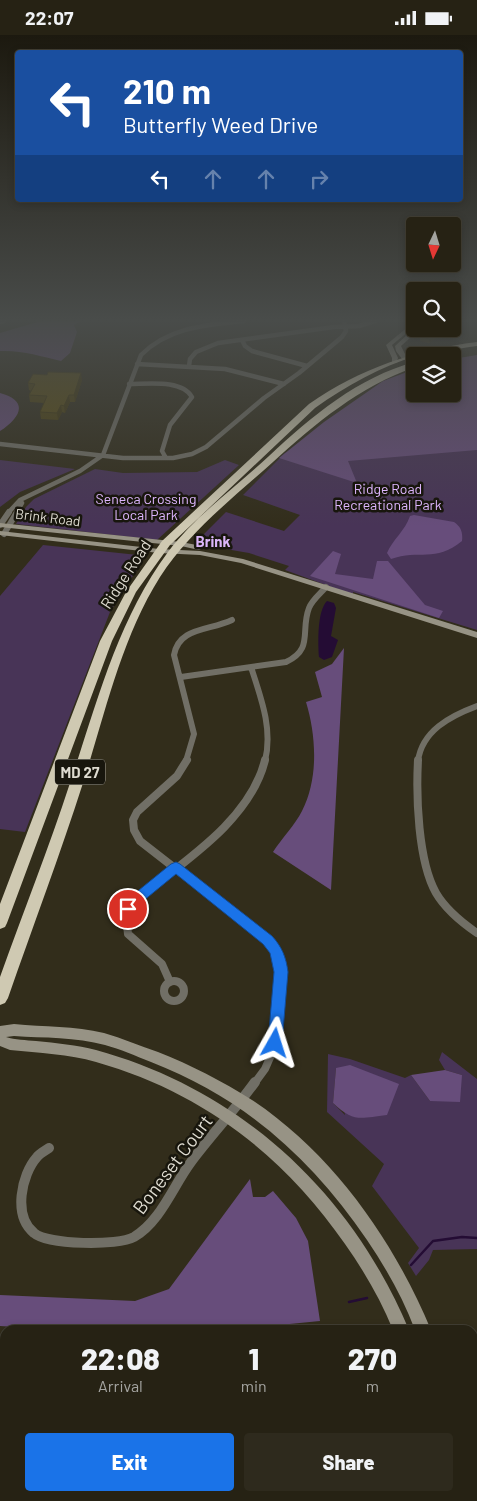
<!DOCTYPE html>
<style>
:root{--surface:#262214;--page:#2e2a1d;--text:#f1f3f6;--muted:#a4a4a0;--line:#423f34;--accent:#1a73e8}
body{margin:0;font-family:Barlow,sans-serif;background:var(--page);color:var(--text);height:100vh;display:flex;flex-direction:column;font-size:19px;white-space:nowrap}
*{box-sizing:border-box;margin:0}
p{font-size:16px;color:var(--muted)}
.icon{flex:none;width:28px;height:28px;fill:none;stroke:currentColor;stroke-width:2;stroke-linecap:round;stroke-linejoin:round}
.map{position:relative;flex:1;overflow:hidden}
.sheet{position:absolute;left:0px;top:1290px;width:478px;height:176px;display:flex;flex-direction:column;background:var(--surface);border-radius:15px 15px 0 0;box-shadow:0 2px 8px #0003,0 0 0 1px var(--line)}
.sheet>*{flex:none}
.banner{position:absolute;left:15px;top:15px;width:448px;height:152px;border-radius:5px;box-shadow:0 2px 8px #0003,0 0 0 1px var(--line);background:#1a4fa0;color:#fff;overflow:hidden}
.needle{width:32px;rotate:184deg}
.buttons{position:absolute;left:406px;top:182px;display:grid;gap:10px}
.buttons a{display:grid;place-items:center;width:55px;height:55px;border-radius:5px;background:var(--surface);box-shadow:0 2px 8px #0003,0 0 0 1px var(--line);font-size:25px}
.pin{position:absolute;display:grid;place-items:center;width:42px;height:42px;color:#fff;margin:-21px;border:2px solid #fff;border-radius:50%;box-shadow:0 1px 5px #0007}
.me{position:absolute;width:55px;margin:-28px;rotate:6deg;stroke-linejoin:round;filter:drop-shadow(0 0 4px #0008)}
.turn{display:flex;align-items:center;gap:18px;height:105px;padding:0 25px;font-size:22px}
.turn .icon{width:65px;height:65px;stroke-width:2.5}
.turn b{display:block;font-size:35px;line-height:42px}
.lanes{display:flex;align-items:center;height:48px;padding:0 25px;background:#0003;justify-content:center;gap:25px;direction:ltr}
.lanes .off{opacity:.35}
.eta{display:flex;justify-content:space-evenly;align-items:center;height:85px;text-align:center}
.eta b{font-size:30px;font-weight:800;line-height:35px}
.cta{display:flex;gap:10px;margin-top:auto;padding:10px 25px}
.cta a{flex:1;height:58px;border-radius:5px;background:var(--accent);color:#fff;font-size:20px;font-weight:800;line-height:58px;text-align:center}
.cta a+a{background:var(--page);color:var(--text)}
.status{display:flex;justify-content:space-between;align-items:center;height:35px;padding:0 25px;background:var(--surface);direction:ltr}
.status svg{height:14px;fill:currentColor}
.map>svg:first-child{display:block}
.green{fill:#483457;fill-rule:evenodd}
.forest{fill:#674d7b}
.water{fill:#240c34}
.lines{fill:none;stroke-linecap:round;stroke-linejoin:round}
.stream{stroke:#240c34;stroke-width:2.5}
.street-far3{stroke:#716f66;stroke-width:4.5}
.street-far2{stroke:#716f66;stroke-width:6}
.street-far1{stroke:#716f66;stroke-width:8}
.street{stroke:#716f66;stroke-width:10}
.secondary{fill:#979385;fill-rule:evenodd}
.highway{fill:#cfc9b2;fill-rule:evenodd}
.wall{fill:#4e420f}
.shaded-wall{fill:#40360c}
.building{fill:#5b4d11;stroke:#40360c}
.route{fill:#1a73e8;stroke:#114b97}
.labels{text-anchor:middle;dominant-baseline:central;stroke-width:5;stroke-linejoin:round;paint-order:stroke}
.far-park-label{font-size:14px;fill:#deb6fe;stroke:#18160d}
.far-street-label{font-size:14px;fill:#dedbd0;stroke:#18160d}
.far-neighbourhood-label{font-size:15px;font-weight:bold;fill:#dab5f8;stroke:#18160d}
.shield{fill:#18160d;stroke:#a3a096;stroke-width:1}
.shield-label{font-size:15px;font-weight:bold;fill:#dedbd0}
.street-label{font-size:16px;fill:#dedbd0;stroke:#18160d}
.near-street-label{font-size:19px;fill:#dedbd0;stroke:#18160d}
</style>
<div class="status"><b>22:07</b><svg viewBox="0 0 49 12"><path d="M0 12V9h3v3zM5 12V6h3v6zM10 12V3h3v9zM15 12V0h3v12zM26 1h20v11H26zM47 4h2v5h-2z"/></svg></div>
<div class="map">
<svg width="477" height="1466" viewBox="0 0 477 1466">
<rect width="100%" height="100%" fill="#322d1b"/>
<path class="green" d="M477,326V595L353,557V560L285,535L289,531L249,518L208,511L203,500L226,477L284,496L300,480L243,460L285,418L415,359H452Z
M0,425L75,434L20,457L0,472Z
M225,425L239,430L157,505L16,489L26,472L34,464L95,434L123,438L197,437Z
M43,510L138,520L143,525L110,577L25,797L0,794V561Z
M442,1017L477,1044V1214L433,1215L429,1225L416,1241L408,1228L419,1213L372,1151L384,1129L327,1077L328,1019L350,1024L405,1043L411,1040L430,1066L462,1040L445,1035L439,1025ZM336,1033L345,1080L333,1068Z"/>
<path class="forest" d="M41,286H81L74,290L77,297L70,318L61,326C40,321 22,315 0,316V298Z
M477,320V415L348,426L357,448L279,423L324,387L383,346L415,334V359H452L453,324Z
M0,358C30,366 20,383 0,396Z
M414,480L454,487C461,492 463,497 462,506C435,528 419,514 391,524L387,518C393,504 405,496 410,481Z
M333,516L341,519L335,539L373,544L377,526H388L425,570L443,576L439,583L310,541Z
M344,613L331,855L273,817C282,803 295,790 302,776C319,743 316,700 306,667L322,662L315,637L332,629Z
M350,1030L399,1049L387,1080C360,1083 354,1088 333,1068L336,1033Z
M445,1035L462,1040L460,1067L430,1066L411,1040Z
M250,1144L253,1162H265L273,1156L296,1183L308,1206L320,1286L227,1295H60L0,1291V1260L135,1266L169,1254Z"/>
<path class="water" d="M327,566L334,568L336,573L331,601L338,605L332,622L324,625L319,622C318,608 317,576 327,566Z"/>
<g class="lines">
<path class="stream" d="M411,1230L433,1206L462,1202L477,1203
M349,1267L367,1263"/>
<path class="street-far3" d="M0,287L4,286
M242,305L245,311L252,316L307,331
M137,329L225,334L284,349
M189,331L190,324L196,317L218,308L334,292L359,291L375,286
M129,349C147,349 182,344 192,362L170,390L162,416L166,423
M0,409L123,423H173L192,419L206,412L264,363L299,338L342,302L346,296L344,286
M8,478L20,465L80,436L103,420L141,320C169,292 206,290 244,286
M16,478L22,468"/>
<path class="street-far2" d="M0,490L9,477
M4,499L17,477
M251,632C261,663 273,694 265,726
M181,642L286,627C314,614 300,596 309,573C312,565 320,559 326,552
M186,726L194,699L174,620C179,592 209,596 232,585
M418,726C422,696 450,681 477,671"/>
<path class="street-far1" d="M187,725L177,741L137,777L133,785L134,795L140,806L267,905L279,926L280,957L276,996L272,1018L265,1034L254,1049
M418,725C416,761 418,826 436,858C446,875 461,887 477,898
M164 956a10 10 0 1 1 20 0a10 10 0 1 1-20 0Z
M170,947L162,929L128,899L126,881L133,867C180,829 250,787 265,725"/>
<path class="street" d="M49,1113C45,1116 40,1118 37,1122C21,1140 13,1181 34,1198C48,1210 118,1211 134,1202C161,1186 173,1151 191,1127C211,1100 235,1075 255,1047"/>
<path class="secondary" d="M415,286V291L392,310L398,323L396,328H392V323L386,310Z
M407,300L412,301L401,311L407,323L404,325L402,324L396,316L395,311Z
M0,488L181,507L202,511L203,513L199,515L181,511L0,492Z
M0,496L159,514L200,516L243,524L477,597V603L241,528L200,520L159,518L0,500Z
M14,989C44,992 75,991 104,998C122,1003 140,1011 158,1017C191,1030 222,1046 252,1065C333,1119 394,1206 431,1295H415C403,1263 386,1233 367,1205C311,1123 244,1063 151,1027C136,1021 120,1014 105,1010C76,1002 44,1003 14,1001L6,1002C15,1005 26,1005 36,1006C56,1008 77,1010 96,1015C241,1055 351,1157 409,1295H393C381,1265 364,1236 345,1209C283,1120 202,1057 96,1027C69,1019 39,1018 10,1015L0,1011V991Z
M472,1446L477,1448V1466H467L465,1461H472Z
M442,1461H458L459,1466H443Z"/>
<path class="highway" d="M477,307V311C457,314 435,316 416,321C382,331 346,351 315,373L170,510L136,557L112,606L7,888L5,892L0,894V869L100,606L126,557L162,506L309,369C361,333 415,315 477,307Z
M415,327V332C359,352 316,388 273,427C233,463 190,496 160,542C121,604 105,679 83,748C60,820 33,891 8,963L5,968L0,970V942C23,877 49,813 70,748C97,668 117,586 168,517C196,480 236,452 269,421C312,381 358,342 415,327Z"/>
</g>
<path class="wall" d="M442,298L429,308L420,306V301Z
M82,345L75,367H70L65,378L62,377L58,385L41,384L40,377L44,368L30,367L29,360L31,356L29,355L28,348Z"/>
<path class="shaded-wall" d="M443,294L442,298L429,308V304Z
M81,338L82,345L75,367L74,360Z
M69,360L70,367L65,378L64,371Z
M61,370L62,377L58,385L57,378Z"/>
<path class="building" d="M431,294H443L429,304L420,301Z
M48,337L81,338L74,360H69L64,371L61,370L57,378L40,377L47,361L29,360L35,349L28,348L33,339L47,340Z"/>
<linearGradient id="sky" x2="0" y2="1"><stop stop-color="#1c190f"/><stop offset="0.58" stop-color="#494c4a"/><stop offset="1" stop-color="#494c4a" stop-opacity="0"/></linearGradient>
<rect width="477" height="491" fill="url(#sky)"/>
<path class="route" d="M176,827L180,829L272,901C282,912 286,922 288,937L282,1008L280,1013L275,1015L270,1013L268,1008L274,937L270,918L263,909L176,839L137,871L132,878L128,880L123,878L121,874L128,864L171,829Z"/>
<g class="labels">
<g class="far-park-label">
<text x="388" y="453">Ridge Road<tspan x="388" dy="16">Recreational Park</tspan></text>
<text x="146" y="463">Seneca Crossing<tspan x="146" dy="16">Local Park</tspan></text>
</g>
<g class="far-street-label">
<text transform="translate(48 482) rotate(7)">Brink Road</text>
</g>
<g class="far-neighbourhood-label">
<text x="213" y="506">Brink</text>
</g>
<rect class="shield" x="55" y="724.5" width="50" height="25" rx="4"/>
<g class="shield-label">
<text x="80" y="737">MD 27</text>
</g>
<g class="street-label">
<text transform="translate(125 539) rotate(-57)">Ridge Road</text>
</g>
<g class="near-street-label">
<text transform="translate(172 1129) rotate(-53)">Boneset Court</text>
</g>
</g>
</svg>
<div class="buttons">
<a><svg class="needle" viewBox="-14 -14 28 28"><path d="M0-13l5 13h-10z" fill="#e53935"/><path d="M0 13l5-13h-10z" fill="#a4a4a0"/></svg></a>
<a><svg class="icon" aria-label="search" viewBox="0 0 24 24"><circle cx="10" cy="10" r="6"/><path d="M15 15l6 6"/></svg></a>
<a><svg class="icon" aria-label="layers" viewBox="0 0 24 24"><path d="M12 4l9 5-9 5-9-5zM3 14l9 5 9-5"/></svg></a>
</div>
<div class="pin" style="left:128px;top:874px;background:#d93025"><svg class="icon" aria-label="arrive" viewBox="0 0 24 24"><path d="M6 21V4h12l-3 4 3 4H6"/></svg></div>
<svg class="me" style="left:275px;top:1008px" viewBox="-20 -20 40 40"><path d="M0-17L14 15 0 8-14 15z" fill="#1a73e8" stroke="#fff" stroke-width="4"/></svg>
<div class="banner">
<div class="turn"><svg class="icon" aria-label="left" viewBox="0 0 24 24"><path d="M17 20v-9H6M10 6l-5 5 5 5"/></svg><div><b>210 m</b>Butterfly Weed Drive</div></div>
<div class="lanes"><svg class="icon" aria-label="left" viewBox="0 0 24 24"><path d="M17 20v-9H6M10 6l-5 5 5 5"/></svg><svg class="icon off" aria-label="ahead" viewBox="0 0 24 24"><path d="M12 20V5M6 11l6-6 6 6"/></svg><svg class="icon off" aria-label="ahead" viewBox="0 0 24 24"><path d="M12 20V5M6 11l6-6 6 6"/></svg><svg class="icon off" aria-label="right" viewBox="0 0 24 24"><path d="M7 20v-9h11M14 6l5 5-5 5"/></svg></div>
</div>
<section class="sheet">
<div class="eta">
<div><b>22:08</b><p>Arrival</p></div>
<div><b>1</b><p>min</p></div>
<div><b>270</b><p>m</p></div>
</div>
<div class="cta"><a>Exit</a><a>Share</a></div>
</section>
</div>
